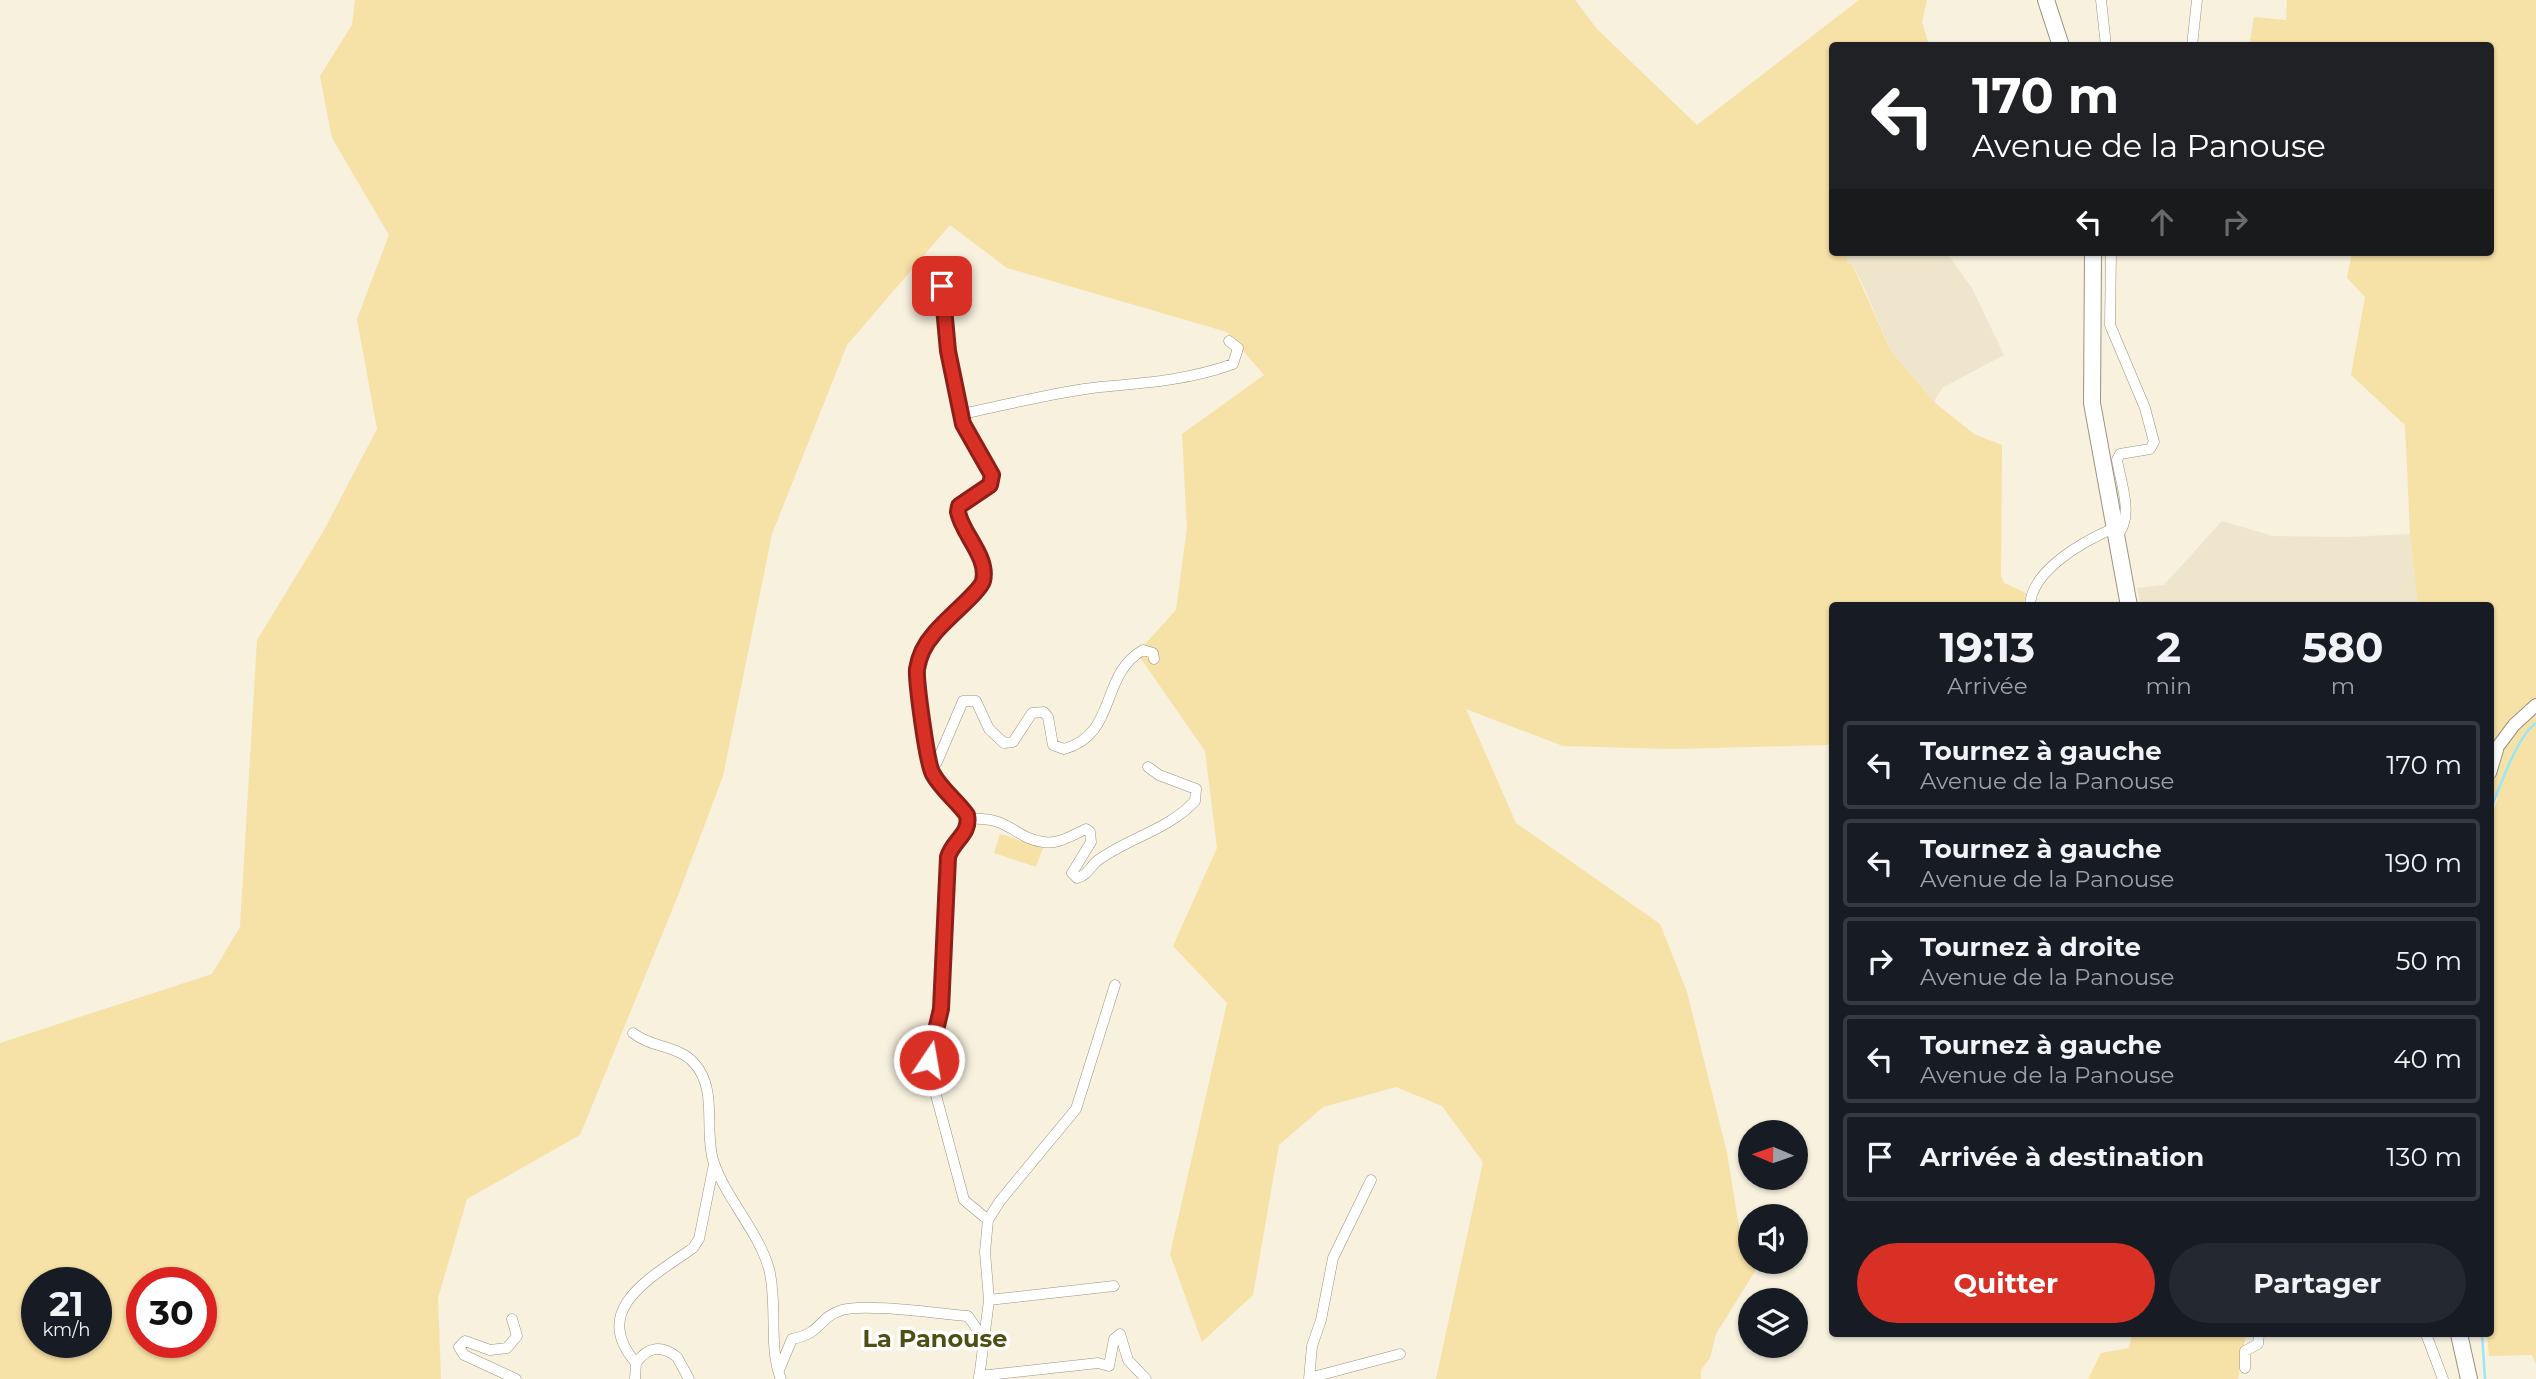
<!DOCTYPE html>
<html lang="fr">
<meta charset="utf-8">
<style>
:root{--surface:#171b24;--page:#242831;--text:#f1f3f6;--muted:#9ea1a6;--line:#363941;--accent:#d93025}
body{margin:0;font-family:Montserrat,sans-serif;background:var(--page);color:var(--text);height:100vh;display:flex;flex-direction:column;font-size:26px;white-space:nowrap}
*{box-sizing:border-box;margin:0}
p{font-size:23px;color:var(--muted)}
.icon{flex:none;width:38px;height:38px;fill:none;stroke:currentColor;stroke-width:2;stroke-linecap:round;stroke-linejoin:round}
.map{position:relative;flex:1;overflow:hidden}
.drawer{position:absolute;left:1829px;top:602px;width:665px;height:735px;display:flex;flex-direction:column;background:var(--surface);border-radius:7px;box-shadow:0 2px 5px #0004}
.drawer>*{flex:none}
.banner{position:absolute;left:1829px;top:42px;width:665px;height:214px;border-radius:7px;box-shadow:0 2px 5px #0004;background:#202124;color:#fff;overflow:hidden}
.needle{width:46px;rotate:272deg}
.fabs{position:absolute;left:1738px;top:1120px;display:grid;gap:14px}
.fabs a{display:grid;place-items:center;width:70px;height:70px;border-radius:50%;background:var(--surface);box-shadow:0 2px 5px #0004;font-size:35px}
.speed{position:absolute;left:21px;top:1267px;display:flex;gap:14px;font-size:35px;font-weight:700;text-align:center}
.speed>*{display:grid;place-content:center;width:91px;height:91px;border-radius:50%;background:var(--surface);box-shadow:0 2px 5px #0004;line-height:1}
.speed small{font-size:18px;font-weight:400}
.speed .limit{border:10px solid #d22;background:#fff;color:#111}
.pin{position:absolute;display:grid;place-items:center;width:60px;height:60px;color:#fff;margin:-30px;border-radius:14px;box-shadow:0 4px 10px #0006}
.me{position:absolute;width:77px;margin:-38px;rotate:12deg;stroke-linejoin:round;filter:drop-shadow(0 0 5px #0008)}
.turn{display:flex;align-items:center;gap:24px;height:147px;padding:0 28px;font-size:32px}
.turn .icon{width:91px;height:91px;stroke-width:2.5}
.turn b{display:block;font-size:49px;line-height:60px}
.lanes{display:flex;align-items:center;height:66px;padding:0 28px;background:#0003;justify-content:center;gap:35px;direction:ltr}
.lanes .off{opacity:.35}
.eta{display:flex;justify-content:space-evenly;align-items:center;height:119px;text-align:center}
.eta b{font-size:42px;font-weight:700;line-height:49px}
.primary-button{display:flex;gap:14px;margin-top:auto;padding:14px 28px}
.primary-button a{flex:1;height:80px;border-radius:42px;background:var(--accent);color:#fff;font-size:28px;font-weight:700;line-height:80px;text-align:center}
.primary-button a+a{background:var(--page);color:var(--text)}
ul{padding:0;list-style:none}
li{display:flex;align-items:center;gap:21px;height:88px;margin:0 14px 10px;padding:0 14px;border:4px solid var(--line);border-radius:7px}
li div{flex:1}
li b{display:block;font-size:26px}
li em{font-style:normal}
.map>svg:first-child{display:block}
.built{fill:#eee5cc}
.green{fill:#f6e1a6;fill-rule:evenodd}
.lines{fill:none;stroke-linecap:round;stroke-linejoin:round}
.stream{stroke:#9be5f9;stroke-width:2.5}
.minor-casing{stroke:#999382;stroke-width:11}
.tertiary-casing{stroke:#999382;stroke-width:14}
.primary-casing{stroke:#999382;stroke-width:18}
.minor{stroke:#fff;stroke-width:10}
.tertiary{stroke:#fff;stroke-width:12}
.primary{stroke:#fff;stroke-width:16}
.route-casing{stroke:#8d1f18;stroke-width:18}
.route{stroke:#d93025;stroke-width:12}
.labels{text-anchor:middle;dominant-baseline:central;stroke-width:7;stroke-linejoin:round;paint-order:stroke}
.quarter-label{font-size:24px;font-weight:bold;fill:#4e4f12;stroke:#fff}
</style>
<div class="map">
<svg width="2536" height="1379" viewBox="0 0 2536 1379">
<rect width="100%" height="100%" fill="#f7f1de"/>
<path class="built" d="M1847,252H1950L1949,256L1972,288L2004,355L1942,388L1934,402L1891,351L1863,285L1852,264L1847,263Z
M2222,521L2273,536L2348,537L2410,534L2418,605H2141L2137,588L2164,585Z"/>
<path class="green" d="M355,0H1575L1597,29L1697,125L1859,0H1927L1922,22L1929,45L1832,46V252H1847V263L1852,264L1891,351L1934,402L1974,434L2002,445L2001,576L2004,583L2026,593L2024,605L1832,606V745L1673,749L1563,746L1466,709L1516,823L1660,924L1687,992L1727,1153L1739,1227L1750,1252V1262H1754L1757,1268L1716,1334L1710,1358L1701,1370V1379H1436L1483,1162L1442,1106L1396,1087L1323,1107L1279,1145L1253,1295L1202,1342L1170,1254L1227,1003L1173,946L1217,848L1205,751L1137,653L1176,610L1187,528L1182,434L1264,375L1227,332L1007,268L950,225L847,345L772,534L723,776L677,898L580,1135L467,1199L438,1298L441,1379H0V1043L212,974L240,927L257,640L323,532L377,429L357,319L389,235L332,138L320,76L352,25ZM37,1283H96V1342H37ZM142,1283H201V1342H142Z
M2287,0H2536V1365L2532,1355L2489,1356L2487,1334H2490V822L2498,798L2490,792V606L2418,605L2410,534L2405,425L2351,375L2365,297L2347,278L2352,252H2490V46H2254L2250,41L2254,17L2286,20Z
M1000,834L1043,848L1036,867L994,853Z
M2132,1334H2246L2238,1379H2088L2101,1353L2129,1348Z"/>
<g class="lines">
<path class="stream" d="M2490,811C2499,789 2517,736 2536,723
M2482,1334L2485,1379"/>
<defs>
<path id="minor" d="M2101,0L2106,46
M2192,46L2197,0
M2111,252L2110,325L2145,408L2154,442L2150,449L2120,454L2117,460C2121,484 2135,518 2116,537
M943,274L948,351L963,424L992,475L990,485L959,506L958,511L981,562L983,581L974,596L959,605L931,637L920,660L917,679L925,724V753L930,768L969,819L967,831L955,841L948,857L941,1009L929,1069L964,1200L988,1220L985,1252L989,1300L979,1379
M962,414C1007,405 1054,392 1100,387C1145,383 1189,380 1233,364L1238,348L1229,341
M2030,606C2031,570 2084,541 2114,528
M930,769L937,762L963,701H976L989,729L1004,743L1013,742L1032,713L1044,712L1048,717L1053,745L1064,749C1118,734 1099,675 1143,650L1153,653L1154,659
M969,819C1010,816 1014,838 1043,842C1057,845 1073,835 1086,829L1090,832L1091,842L1072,873L1077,878C1088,875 1089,868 1097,861C1128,838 1168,830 1195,801L1196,789L1159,775L1148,767
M633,1033C651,1048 678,1045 694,1063C718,1089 704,1129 713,1160C725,1198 758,1230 769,1269C778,1303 768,1349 781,1379
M988,1220L1000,1201L1076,1109L1115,985
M989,1300L1114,1286
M512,1319L517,1336L507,1348L490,1350L465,1341L459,1347L464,1355L516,1379
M2426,1334L2443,1379
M636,1363C589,1309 652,1277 693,1248L699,1239L714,1164
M2245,1368V1351L2258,1344L2259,1334
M779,1370L792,1339C823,1333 817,1318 842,1310C864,1303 941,1314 968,1316L985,1341
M979,1376L1098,1363L1109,1366L1114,1339L1120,1334L1128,1360L1146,1379
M1309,1378L1400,1354
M635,1379L636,1363C648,1346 662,1345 677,1357L689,1379
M1309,1379L1312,1346L1321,1320L1333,1258L1371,1180"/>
<path id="tertiary" d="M2490,757L2514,725L2536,705
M2490,773L2497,750"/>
<path id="primary" d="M2046,0L2061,46
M2093,252L2092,403L2129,606
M2459,1334L2469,1379"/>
</defs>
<use href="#minor" class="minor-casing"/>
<use href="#tertiary" class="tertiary-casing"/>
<use href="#primary" class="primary-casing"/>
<use href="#minor" class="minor"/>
<use href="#tertiary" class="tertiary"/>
<use href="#primary" class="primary"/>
</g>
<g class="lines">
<defs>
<path id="route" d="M929,1060L941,1009L948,857C953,840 971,834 967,815C957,801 941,789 933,774C927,765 916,681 917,669C919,657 925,644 933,635C943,621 980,592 983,581C989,557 962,534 958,512L959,506L990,485L992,475L963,424L948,351L942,286"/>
</defs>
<use href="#route" class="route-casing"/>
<use href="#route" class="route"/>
</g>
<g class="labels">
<g class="quarter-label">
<text x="935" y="1338">La Panouse</text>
</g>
</g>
</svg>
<div class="fabs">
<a><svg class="needle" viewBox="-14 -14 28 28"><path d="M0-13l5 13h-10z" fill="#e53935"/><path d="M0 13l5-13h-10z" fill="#9ea1a6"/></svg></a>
<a><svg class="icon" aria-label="sound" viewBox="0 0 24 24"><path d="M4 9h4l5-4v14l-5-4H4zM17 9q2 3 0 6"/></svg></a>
<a><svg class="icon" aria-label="layers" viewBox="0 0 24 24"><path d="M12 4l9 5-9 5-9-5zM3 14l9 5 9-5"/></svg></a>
</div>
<div class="speed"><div>21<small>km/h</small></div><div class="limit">30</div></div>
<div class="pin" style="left:942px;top:286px;background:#d93025"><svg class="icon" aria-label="arrive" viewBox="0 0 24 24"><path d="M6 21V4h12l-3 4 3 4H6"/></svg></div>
<svg class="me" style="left:929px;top:1060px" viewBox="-20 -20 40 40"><circle r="17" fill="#d93025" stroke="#fff" stroke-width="3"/><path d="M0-11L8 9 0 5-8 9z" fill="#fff"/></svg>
<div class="banner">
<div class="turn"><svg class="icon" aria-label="left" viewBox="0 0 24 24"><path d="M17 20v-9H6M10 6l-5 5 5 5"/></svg><div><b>170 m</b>Avenue de la Panouse</div></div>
<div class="lanes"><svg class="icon" aria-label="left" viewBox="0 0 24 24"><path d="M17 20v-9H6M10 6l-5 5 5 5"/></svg><svg class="icon off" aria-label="ahead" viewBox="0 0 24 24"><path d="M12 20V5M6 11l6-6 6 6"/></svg><svg class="icon off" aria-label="right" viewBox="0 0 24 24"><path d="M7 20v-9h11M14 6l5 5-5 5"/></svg></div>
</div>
<section class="drawer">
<div class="eta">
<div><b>19:13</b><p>Arrivée</p></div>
<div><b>2</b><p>min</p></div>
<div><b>580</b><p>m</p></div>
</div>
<ul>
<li><svg class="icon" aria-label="left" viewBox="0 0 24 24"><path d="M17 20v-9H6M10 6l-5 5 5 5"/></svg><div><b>Tournez à gauche</b><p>Avenue de la Panouse</p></div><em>170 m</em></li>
<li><svg class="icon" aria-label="left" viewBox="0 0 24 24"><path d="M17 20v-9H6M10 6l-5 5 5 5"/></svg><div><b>Tournez à gauche</b><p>Avenue de la Panouse</p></div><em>190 m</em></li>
<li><svg class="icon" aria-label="right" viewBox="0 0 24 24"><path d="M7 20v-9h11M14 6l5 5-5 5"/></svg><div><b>Tournez à droite</b><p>Avenue de la Panouse</p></div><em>50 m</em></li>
<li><svg class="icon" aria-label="left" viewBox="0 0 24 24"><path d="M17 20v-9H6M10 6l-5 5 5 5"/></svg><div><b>Tournez à gauche</b><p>Avenue de la Panouse</p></div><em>40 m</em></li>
<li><svg class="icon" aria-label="arrive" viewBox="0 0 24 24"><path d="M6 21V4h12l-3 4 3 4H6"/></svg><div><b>Arrivée à destination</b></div><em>130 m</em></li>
</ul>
<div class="primary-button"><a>Quitter</a><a>Partager</a></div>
</section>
</div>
